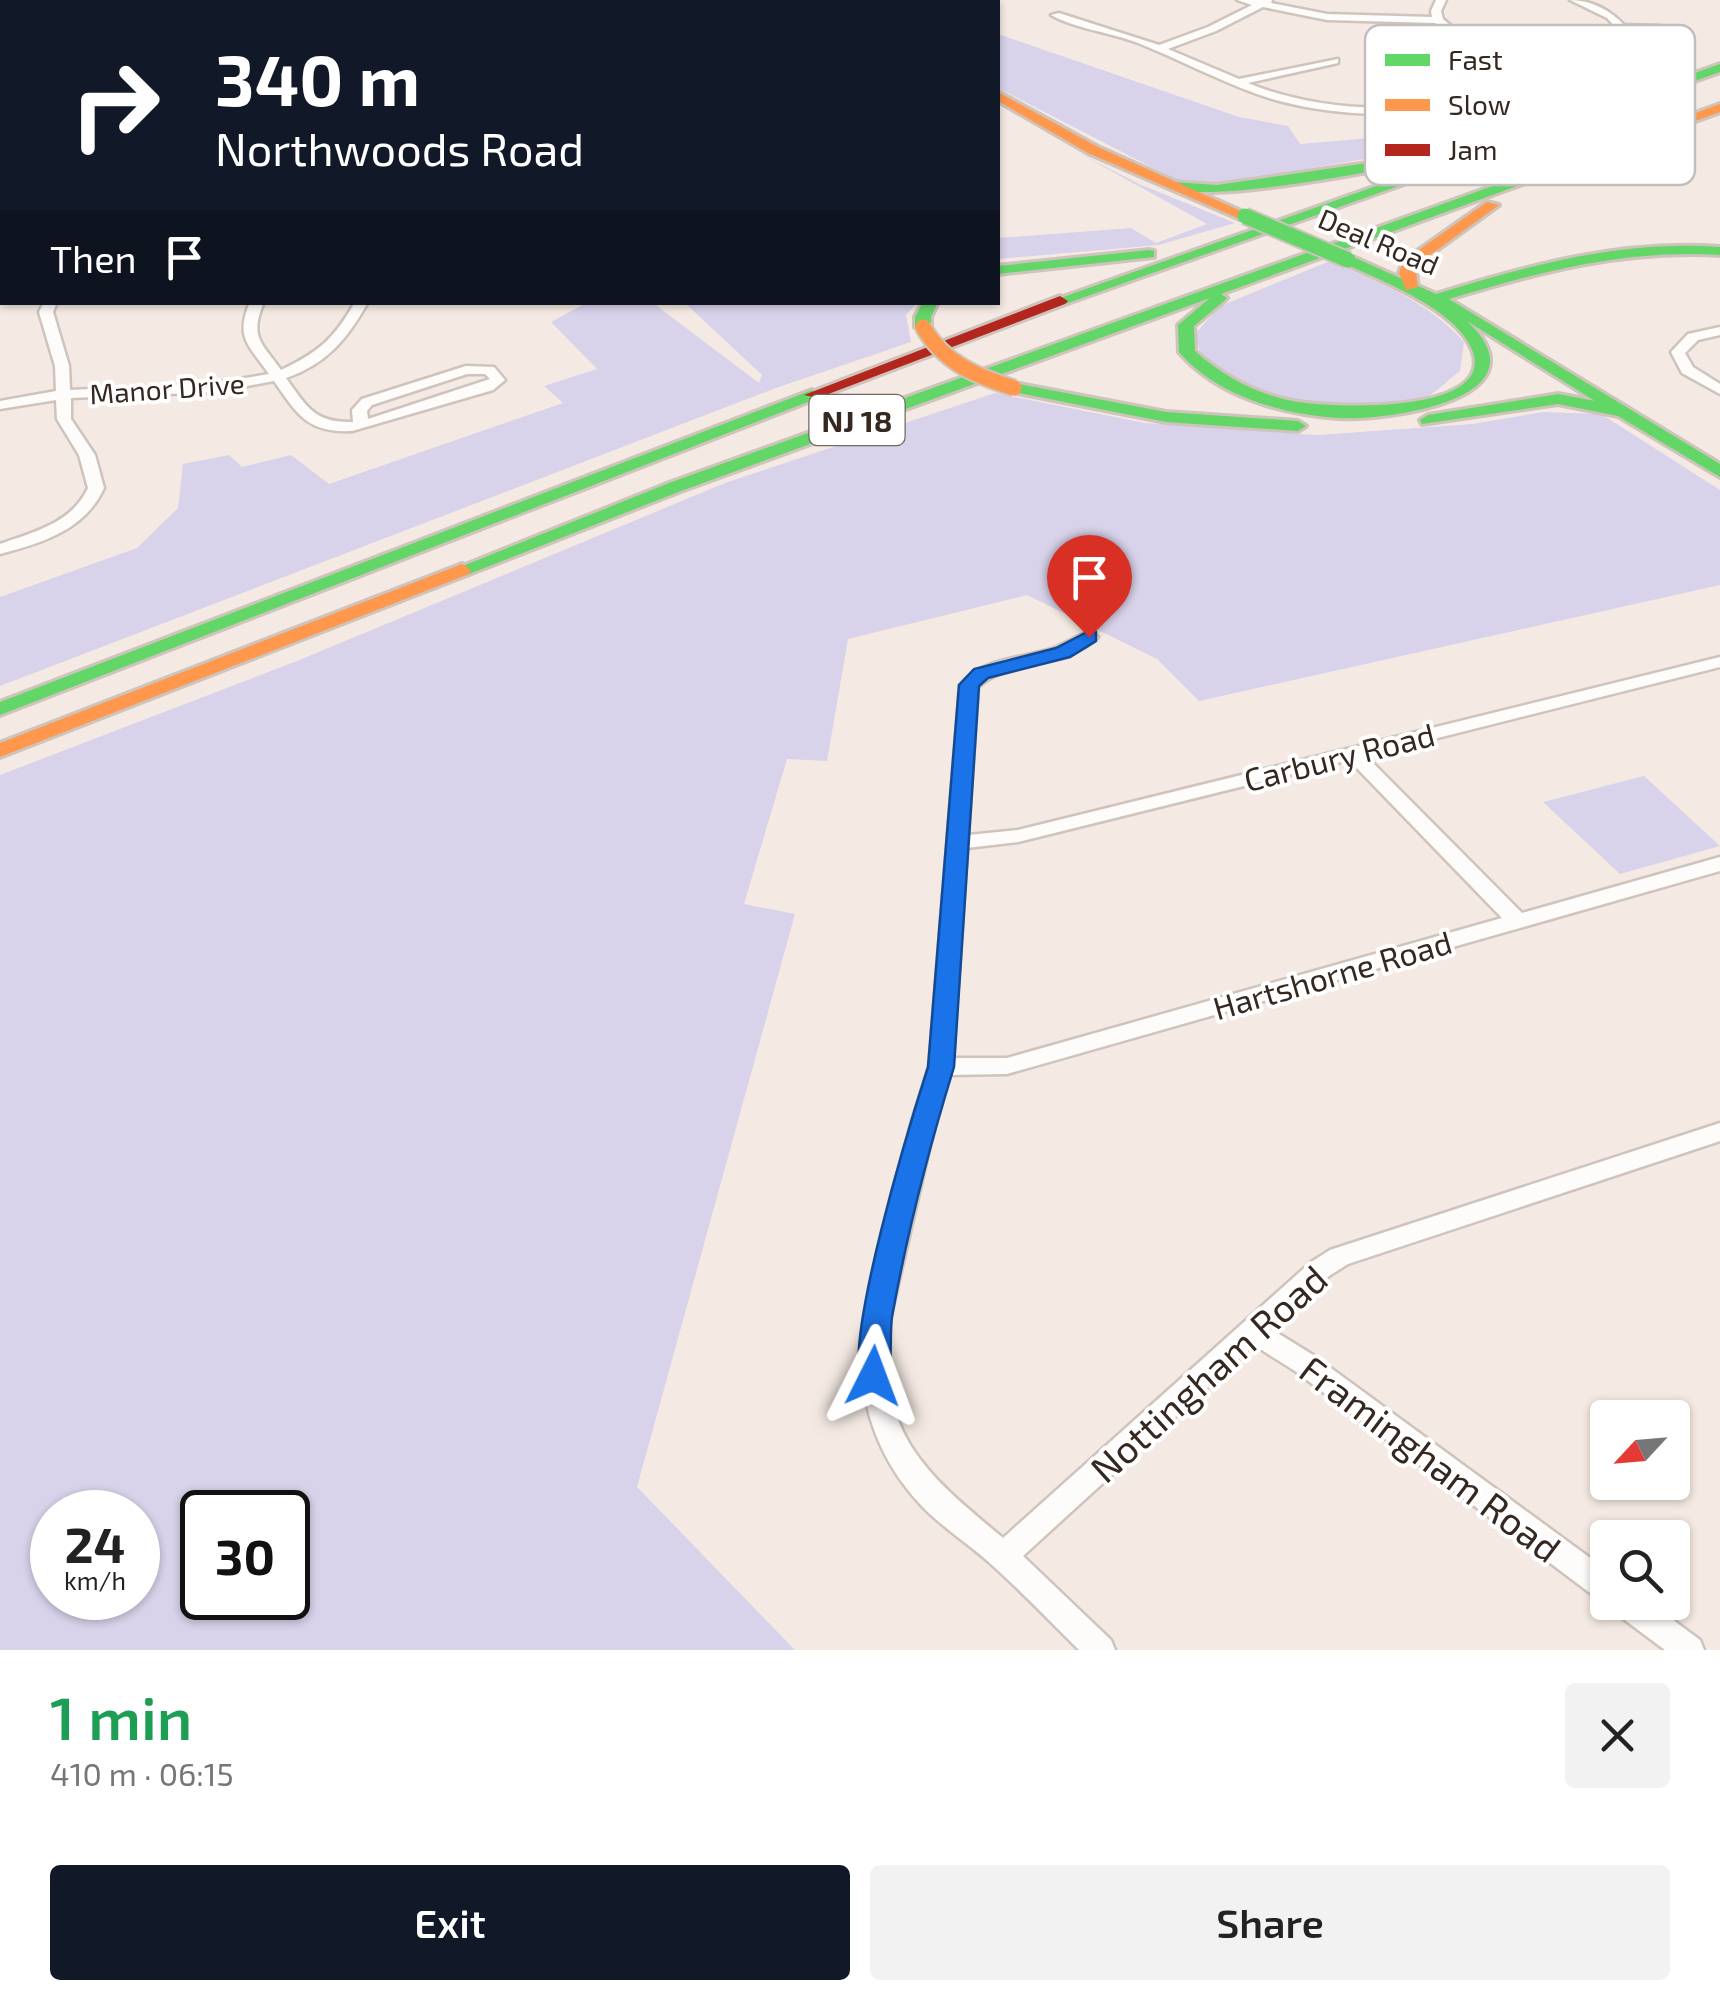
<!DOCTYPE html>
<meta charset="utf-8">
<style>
:root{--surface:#fff;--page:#f2f2f2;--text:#222;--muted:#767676;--accent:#111827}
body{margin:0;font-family:"Exo 2",sans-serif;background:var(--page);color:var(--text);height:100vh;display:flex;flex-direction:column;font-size:38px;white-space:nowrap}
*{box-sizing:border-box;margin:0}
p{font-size:32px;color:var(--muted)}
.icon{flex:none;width:55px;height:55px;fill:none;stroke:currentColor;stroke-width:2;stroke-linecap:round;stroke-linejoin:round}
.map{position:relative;height:1650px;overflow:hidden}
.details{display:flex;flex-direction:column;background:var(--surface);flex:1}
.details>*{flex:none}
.guide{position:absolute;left:0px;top:0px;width:1000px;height:305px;box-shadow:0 2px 8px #0004;background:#111827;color:#fff;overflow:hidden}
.needle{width:65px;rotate:244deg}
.controls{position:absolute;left:1590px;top:1400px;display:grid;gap:20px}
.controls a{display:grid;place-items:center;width:100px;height:100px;border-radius:10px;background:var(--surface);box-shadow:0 2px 8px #0004;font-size:50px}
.speed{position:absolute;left:30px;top:1490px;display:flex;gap:20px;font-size:50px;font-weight:700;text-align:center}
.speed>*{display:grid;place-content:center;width:130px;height:130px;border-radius:50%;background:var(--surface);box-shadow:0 2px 8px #0004;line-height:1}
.speed small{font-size:25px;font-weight:400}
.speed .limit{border:5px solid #111;border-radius:15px;background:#fff;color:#111}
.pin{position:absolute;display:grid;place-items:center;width:85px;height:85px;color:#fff;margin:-102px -42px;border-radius:50% 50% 50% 0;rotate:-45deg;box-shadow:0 0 10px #0007}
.pin .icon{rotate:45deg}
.me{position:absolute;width:110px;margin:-55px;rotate:3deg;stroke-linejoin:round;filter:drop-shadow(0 0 8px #0008)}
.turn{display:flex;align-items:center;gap:35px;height:210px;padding:0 50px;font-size:45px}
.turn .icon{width:130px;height:130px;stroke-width:2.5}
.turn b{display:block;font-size:70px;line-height:85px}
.then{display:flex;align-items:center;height:95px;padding:0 50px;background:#0003;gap:20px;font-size:38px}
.round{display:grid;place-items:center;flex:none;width:105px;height:105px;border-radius:10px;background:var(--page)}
.head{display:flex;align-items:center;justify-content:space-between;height:170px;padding:0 50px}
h1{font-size:60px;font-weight:600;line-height:75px;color:#1e9e55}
.primary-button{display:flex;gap:20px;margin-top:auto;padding:20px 50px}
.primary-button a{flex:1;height:115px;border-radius:10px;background:var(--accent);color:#fff;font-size:40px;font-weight:600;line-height:115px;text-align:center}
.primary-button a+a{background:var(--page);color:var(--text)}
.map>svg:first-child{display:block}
.green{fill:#d8d2ea;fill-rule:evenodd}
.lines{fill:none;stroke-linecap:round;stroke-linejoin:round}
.street-casing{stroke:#cec4bc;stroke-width:5}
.fast-casing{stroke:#cec4bc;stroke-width:6}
.slow-casing{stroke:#cec4bc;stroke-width:6}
.jam-casing{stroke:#cec4bc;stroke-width:6}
.street{fill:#fefcfb;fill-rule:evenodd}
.fast{fill:#63d668;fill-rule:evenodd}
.slow{fill:#ff974d;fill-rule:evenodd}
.jam{fill:#b3261e;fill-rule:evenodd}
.fast-bridge-casing{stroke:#cec4bc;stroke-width:19;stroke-linecap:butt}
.slow-bridge-casing{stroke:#cec4bc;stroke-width:19;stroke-linecap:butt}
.fast-bridge{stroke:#63d668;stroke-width:15}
.slow-bridge{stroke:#ff974d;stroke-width:15}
.route{fill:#1a73e8;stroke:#114b97;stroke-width:2.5}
.labels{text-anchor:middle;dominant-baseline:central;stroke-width:8;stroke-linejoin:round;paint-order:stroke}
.far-street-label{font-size:28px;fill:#342820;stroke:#fff}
.shield{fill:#fff;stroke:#716863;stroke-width:2.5}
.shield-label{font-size:30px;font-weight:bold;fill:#342820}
.street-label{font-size:32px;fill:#342820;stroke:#fff}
.near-street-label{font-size:38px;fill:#342820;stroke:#fff}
.key{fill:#fff;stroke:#c2bebc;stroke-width:2.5}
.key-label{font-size:28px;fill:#342820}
</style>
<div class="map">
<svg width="1720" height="1650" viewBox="0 0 1720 1650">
<rect width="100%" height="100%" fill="#f5eae3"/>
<path class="green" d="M998,34L1239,117L1288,126L1300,144L1500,127L1550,101L1573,99L1566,89L1592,84L1631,87L1473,140L1205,187L1186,185L998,88Z
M1075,151L1139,184L1235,223L1159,245L998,259V238L1131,228L1156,243L1207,224Z
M1330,261C1379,283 1428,301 1464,342L1460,371C1450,378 1440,389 1430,395C1384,420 1244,401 1207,363C1201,357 1197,343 1194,335L1220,306Z
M586,303H653L759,383L762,375L685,303H917L906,315L911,342L776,388L0,686V597L137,548L178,508L183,464L229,455L242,467L291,455L329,484L563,403L544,386L597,369L551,322Z
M995,393L1145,423L1318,435L1473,424L1543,412L1601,414L1720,490V585L1199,701L1157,659L1027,595L848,639L827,761L787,759L744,904L795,914L637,1487L795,1650H0V775L297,661L725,483ZM52,1512H138V1598H52ZM202,1512H288V1598H202Z
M1644,776L1720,846L1620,874L1543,802Z"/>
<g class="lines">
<defs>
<path id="street" d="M32,0H42L43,2H34Z
M164,0H174L175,2H166Z
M339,0H349V2H340Z
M480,0H490V2H481Z
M1237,0H1272L1271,3L1327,14L1432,17L1431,11L1436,0H1446L1441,11L1443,19L1493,62C1528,62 1602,68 1619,31L1607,18L1570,0C1591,0 1610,10 1624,25L1661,26L1666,29L1661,32L1629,31C1609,76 1536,69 1495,68L1498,80C1448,129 1319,117 1257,94C1216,79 1178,59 1138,43C1110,32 1076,29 1051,15L1059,13L1159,45L1208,27L1252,5ZM1263,7L1327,20L1435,23L1483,62L1487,79C1431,123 1311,110 1248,83L1338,63V59L1239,79L1168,49L1216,31Z
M2,8V14L0,15V9Z
M0,27H2V33H0Z
M0,90H2V96H0Z
M0,218L2,219V228L0,227Z
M44,302H57L53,312L69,366L70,390L215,383L269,374C248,344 235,338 250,302H264C249,337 261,342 281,370C319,352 334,339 355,302H368C348,338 327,364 286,378C307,407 314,423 353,422L352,410L362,399L466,366L494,367L505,380L493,390L352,431C307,433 298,415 274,381L215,392L71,398V419L95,455L104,488C85,530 42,543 0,554V544C34,532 72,523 88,488L79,455L57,419L56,400L0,409V401L56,391L55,366L39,312ZM467,374H485L490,379L368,419L367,411L372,405Z
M1720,327V335L1698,340L1685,353L1693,367L1720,384V394L1682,373L1671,352L1688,334Z
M1089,632L1098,637C1066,669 1011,657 978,687L968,835L1018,830L1720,657V667L1366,756L1522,913L1720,857V871L1007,1074L950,1075L935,1124L890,1319C876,1432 922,1471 1003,1538L1311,1262L1330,1250L1720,1123V1141L1348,1264L1329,1276L1271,1329L1313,1355L1608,1571L1609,1602L1598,1599L1295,1371L1254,1345L1023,1556L1111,1640L1115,1650H1079C1050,1621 1021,1591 991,1564C968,1543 940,1526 920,1504C872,1452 854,1388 864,1319L911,1124L929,1067L960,685C983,658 1019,659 1051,649C1065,644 1076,636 1089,632ZM1349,760L1502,918L1007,1058H953L967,848L1018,842Z
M1610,1602H1649L1700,1640L1704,1650H1665L1614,1612Z"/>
<path id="fast" d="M1720,64V72L1065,304L1052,301Z
M1395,159L1400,160V166C1358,174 1195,205 1165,186L1172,182L1217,185Z
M1512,179L1517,180V186L1221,294L1227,298L1224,301L1194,326L1195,351C1222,375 1252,392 1288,400C1320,408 1494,417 1473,352C1459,310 1380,280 1343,263V257H1353L1436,294C1530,265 1621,240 1720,247V255C1625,249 1539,272 1449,299L1720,464V477L1618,416L1558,404L1422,424L1420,420L1428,415L1558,394L1595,401L1467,321C1550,399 1386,421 1338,418C1281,414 1217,396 1179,352L1178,325L1210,298L681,491L469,574L462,576L453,570L669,483Z
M1149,250L1154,251V257L998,274V266Z
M923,302H938L931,317V327L923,332L915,327V317Z
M1014,383L1166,412L1298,421L1306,426L1298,431L1166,422L1008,391L1006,388Z
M812,390L820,395L818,398L0,715V702Z"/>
<path id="slow" d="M998,92L1098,147L1252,216L1240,219L1088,153L998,101Z
M1720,104V112L1517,186L1505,183Z
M1487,202L1499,205L1415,266L1418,287L1406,290L1399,273L1403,261Z
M462,564L471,570L469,574L0,757V743Z"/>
<path id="jam" d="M858,0H870L871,2H859Z
M1060,296L1068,301L1065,304L818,398L804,395Z"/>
</defs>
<use href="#street" class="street-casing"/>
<use href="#fast" class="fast-casing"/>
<use href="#slow" class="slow-casing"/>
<use href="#jam" class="jam-casing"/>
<use href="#street" class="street"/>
<use href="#fast" class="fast"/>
<use href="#slow" class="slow"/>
<use href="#jam" class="jam"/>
<defs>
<path id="fast-bridge" d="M1245,216L1348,260"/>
<path id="slow-bridge" d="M923,327C944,363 976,376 1014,388"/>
</defs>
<use href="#fast-bridge" class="fast-bridge-casing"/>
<use href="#slow-bridge" class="slow-bridge-casing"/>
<use href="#fast-bridge" class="fast-bridge"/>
<use href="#slow-bridge" class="slow-bridge"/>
</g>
<path class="route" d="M1089,631L1096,632V641L1070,657L988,678L979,686L954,1067C929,1148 907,1233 892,1317C889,1339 894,1365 884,1386L873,1389L862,1386C842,1344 911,1120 928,1067L959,685L974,669L1056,648Z"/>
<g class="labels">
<g class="far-street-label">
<text transform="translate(1379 241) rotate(23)">Deal Road</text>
<text transform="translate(167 388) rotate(-4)">Manor Drive</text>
</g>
<rect class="shield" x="809.5" y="395" width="95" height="50" rx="8"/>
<g class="shield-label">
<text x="857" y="420">NJ 18</text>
</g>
<g class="street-label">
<text transform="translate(1339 756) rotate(-14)">Carbury Road</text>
<text transform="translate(1332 974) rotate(-16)">Hartshorne Road</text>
</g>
<g class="near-street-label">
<text transform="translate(1208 1373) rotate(-42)">Nottingham Road</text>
<text transform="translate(1431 1458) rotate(37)">Framingham Road</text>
</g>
</g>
<rect x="1365" y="25" width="330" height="160" rx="15" class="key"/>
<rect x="1385" y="54" width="45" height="12" fill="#63d668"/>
<rect x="1385" y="99" width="45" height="12" fill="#ff974d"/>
<rect x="1385" y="144" width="45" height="12" fill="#b3261e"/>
<g class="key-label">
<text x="1448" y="70">Fast</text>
<text x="1448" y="115">Slow</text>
<text x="1448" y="160">Jam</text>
</g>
</svg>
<div class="controls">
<a><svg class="needle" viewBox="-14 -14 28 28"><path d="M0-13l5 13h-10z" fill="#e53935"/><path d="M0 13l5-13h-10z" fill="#767676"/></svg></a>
<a><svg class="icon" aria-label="search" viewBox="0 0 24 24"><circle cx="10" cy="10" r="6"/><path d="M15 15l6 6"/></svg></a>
</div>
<div class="speed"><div>24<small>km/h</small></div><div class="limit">30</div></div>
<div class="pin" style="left:1089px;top:637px;background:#d93025"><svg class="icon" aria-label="arrive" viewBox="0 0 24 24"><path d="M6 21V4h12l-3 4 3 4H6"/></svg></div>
<svg class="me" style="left:873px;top:1376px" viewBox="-20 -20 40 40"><path d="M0-17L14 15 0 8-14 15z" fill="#1a73e8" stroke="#fff" stroke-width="4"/></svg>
<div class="guide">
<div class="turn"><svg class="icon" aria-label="right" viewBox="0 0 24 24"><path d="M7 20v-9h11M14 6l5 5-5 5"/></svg><div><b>340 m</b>Northwoods Road</div></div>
<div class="then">Then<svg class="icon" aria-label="arrive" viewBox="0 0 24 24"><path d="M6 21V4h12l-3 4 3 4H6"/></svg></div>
</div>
</div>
<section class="details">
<div class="head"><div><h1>1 min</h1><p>410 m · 06:15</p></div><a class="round"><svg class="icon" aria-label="close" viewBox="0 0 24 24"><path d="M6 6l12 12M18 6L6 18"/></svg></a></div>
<div class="primary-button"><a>Exit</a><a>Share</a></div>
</section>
